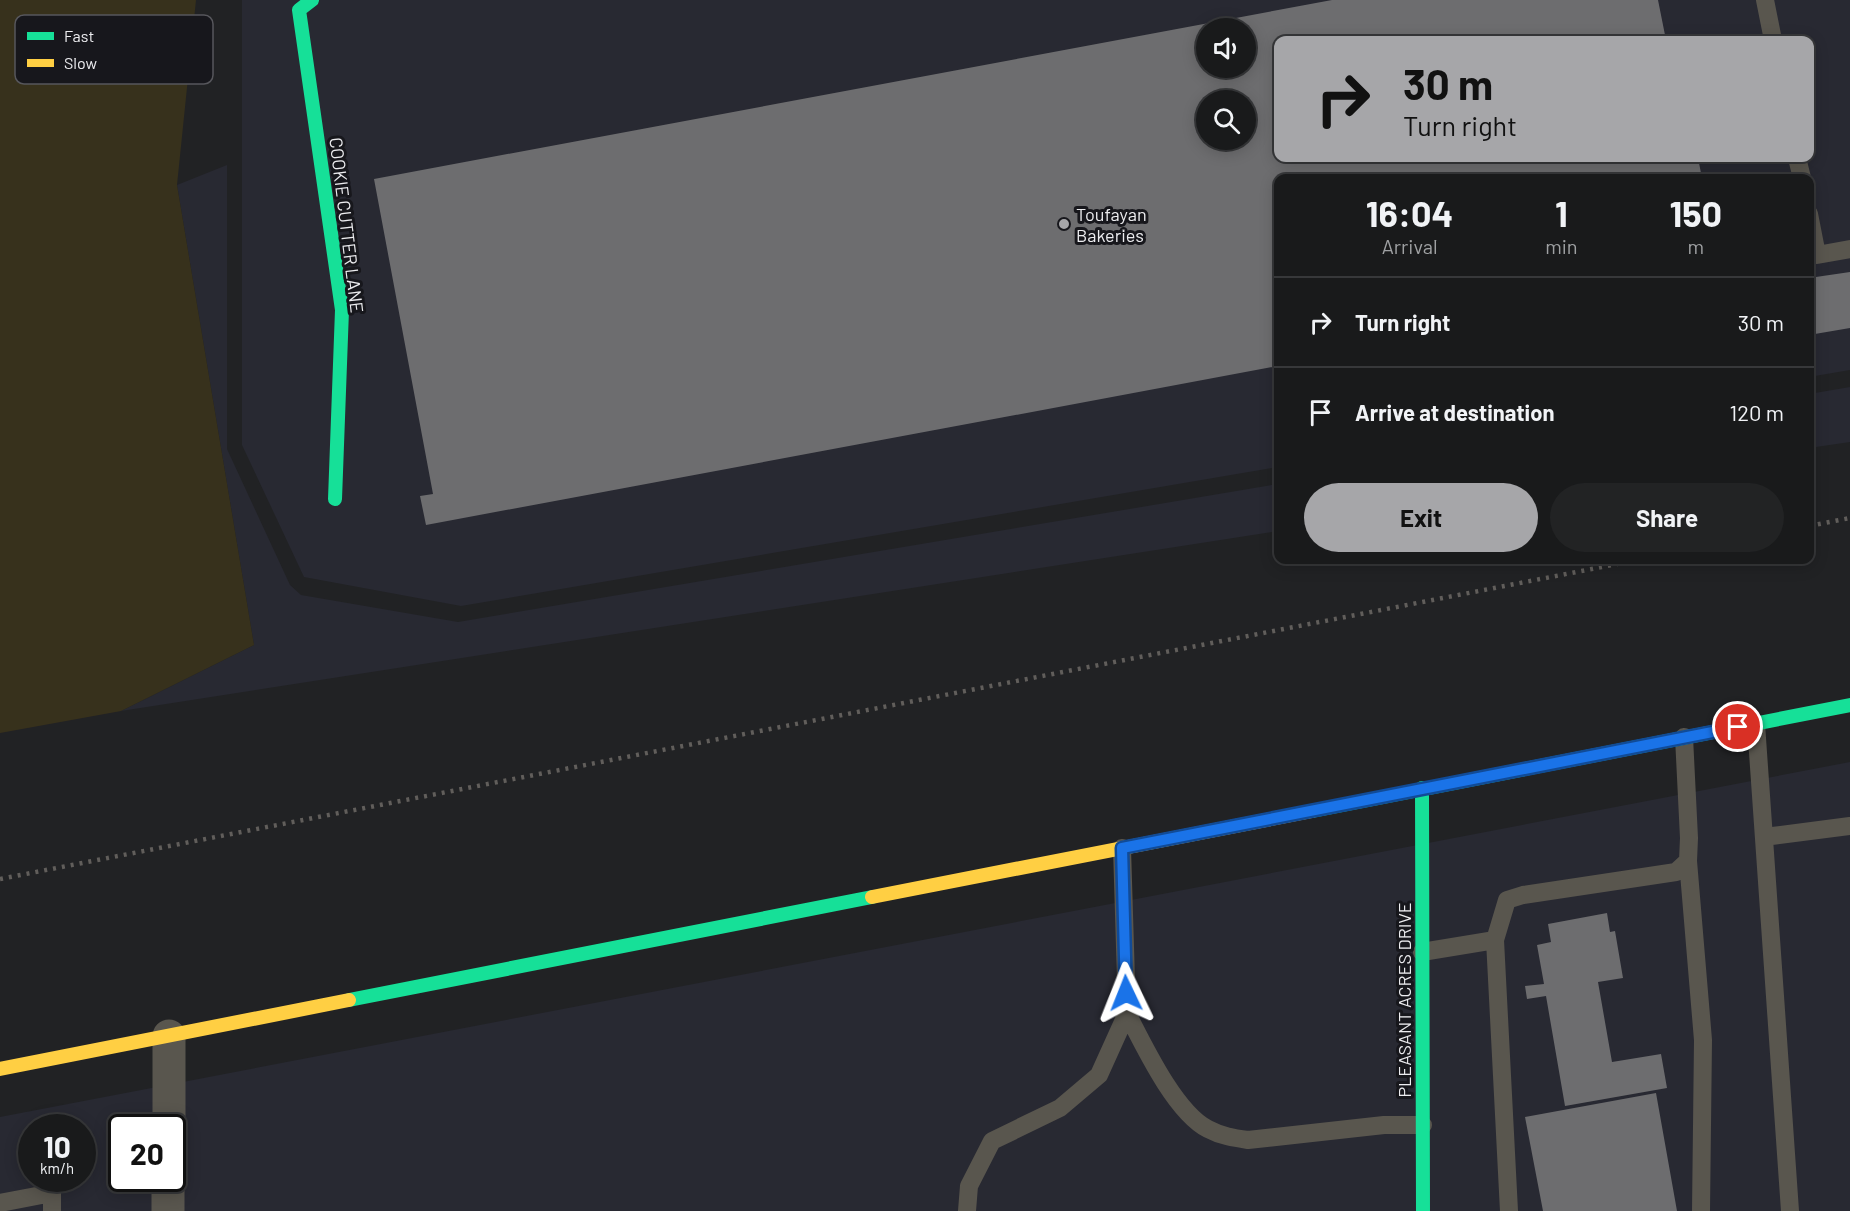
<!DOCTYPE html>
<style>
:root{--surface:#191a1b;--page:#222324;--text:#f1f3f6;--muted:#9fa1a3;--line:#37383a;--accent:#a6a6a9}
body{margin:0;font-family:Barlow,sans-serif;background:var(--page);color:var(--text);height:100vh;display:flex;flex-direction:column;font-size:22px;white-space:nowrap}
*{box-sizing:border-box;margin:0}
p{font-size:20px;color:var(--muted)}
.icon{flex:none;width:33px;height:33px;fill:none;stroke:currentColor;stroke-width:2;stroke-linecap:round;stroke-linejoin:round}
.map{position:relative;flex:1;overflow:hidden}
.panel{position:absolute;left:1274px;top:174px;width:540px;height:390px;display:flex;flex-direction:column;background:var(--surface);border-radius:12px;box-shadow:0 3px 15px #0003,0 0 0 2px var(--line)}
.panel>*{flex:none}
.banner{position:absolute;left:1274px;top:36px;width:540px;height:126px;border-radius:12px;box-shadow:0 3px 15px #0003,0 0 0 2px var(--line);background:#a6a6a9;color:#111;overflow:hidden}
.buttons{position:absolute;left:1196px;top:18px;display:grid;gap:12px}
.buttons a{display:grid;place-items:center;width:60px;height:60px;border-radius:50%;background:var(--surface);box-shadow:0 3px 15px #0003,0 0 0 2px var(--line);font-size:30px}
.speed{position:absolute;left:18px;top:1114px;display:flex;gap:12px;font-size:30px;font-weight:700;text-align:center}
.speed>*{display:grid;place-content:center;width:78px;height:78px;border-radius:50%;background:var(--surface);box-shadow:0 3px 15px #0003,0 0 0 2px var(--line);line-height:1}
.speed small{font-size:15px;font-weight:400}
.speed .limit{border:3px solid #111;border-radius:9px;background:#fff;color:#111}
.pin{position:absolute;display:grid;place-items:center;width:51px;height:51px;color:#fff;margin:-26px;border:3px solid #fff;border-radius:50%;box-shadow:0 2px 6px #0007}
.me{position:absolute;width:66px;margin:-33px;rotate:358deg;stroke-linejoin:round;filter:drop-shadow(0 0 4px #0008)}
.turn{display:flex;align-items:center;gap:21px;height:126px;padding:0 30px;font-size:27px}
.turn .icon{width:78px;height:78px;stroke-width:2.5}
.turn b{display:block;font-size:42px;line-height:51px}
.eta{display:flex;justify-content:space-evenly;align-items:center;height:102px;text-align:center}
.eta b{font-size:36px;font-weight:700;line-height:42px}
.primary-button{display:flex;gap:12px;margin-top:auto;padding:12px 30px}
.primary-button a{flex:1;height:69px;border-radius:36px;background:var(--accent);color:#111;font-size:24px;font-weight:700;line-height:69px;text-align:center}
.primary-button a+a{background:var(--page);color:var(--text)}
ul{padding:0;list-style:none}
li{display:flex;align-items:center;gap:18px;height:90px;padding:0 30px;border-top:2px solid var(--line)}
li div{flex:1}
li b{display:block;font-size:22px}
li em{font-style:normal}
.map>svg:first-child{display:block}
.built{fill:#282932;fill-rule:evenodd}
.green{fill:#37311c}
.building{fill:#6d6d6f;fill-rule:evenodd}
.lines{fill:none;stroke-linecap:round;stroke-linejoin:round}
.lane{stroke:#59564e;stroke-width:18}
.street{stroke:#59564e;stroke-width:33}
.fast{stroke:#16e098;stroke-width:14}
.slow{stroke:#ffcf43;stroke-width:14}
.rail{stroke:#615e5b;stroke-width:4.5;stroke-dasharray:3 6;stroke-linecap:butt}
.route-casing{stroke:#114b97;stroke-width:15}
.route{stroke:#1a73e8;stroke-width:10}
.poi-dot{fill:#a6a6a9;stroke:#17171c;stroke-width:2}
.labels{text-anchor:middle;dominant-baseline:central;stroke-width:6;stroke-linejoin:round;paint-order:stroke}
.poi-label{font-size:18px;fill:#ededf0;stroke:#17171c;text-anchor:start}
.street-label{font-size:18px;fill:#ededf0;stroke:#17171c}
.key{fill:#17171c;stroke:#57575c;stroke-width:1.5}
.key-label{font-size:16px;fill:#ededf0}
</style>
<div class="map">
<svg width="1850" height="1211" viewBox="0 0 1850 1211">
<rect width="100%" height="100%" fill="#212224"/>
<path class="built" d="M242,0H1850V370L1809,377V178H1278V467L461,606L304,577L242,445ZM1206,28H1245V68H1206ZM1278,40H1809V158H1278ZM1206,100H1245V140H1206Z
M227,165V449L290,585L301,595L458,622L1278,484V531L121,711L254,645L177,185Z
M1850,387V442L1809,448V394Z
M1850,762V1211H0V1117ZM32,1128H82V1179H32ZM122,1128H172V1179H122Z"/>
<path class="green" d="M0,0H196L177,185L254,645L121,711L0,733Z"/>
<path class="building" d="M1332,0H1658L1666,40H1278V158H1698L1702,178H1278V366L426,525L420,496L433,494L374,179ZM1206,28H1245V68H1206ZM1206,100H1245V140H1206Z
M1850,272V328L1809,335V278Z
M1607,913L1610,932L1615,931L1623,978L1598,982L1612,1062L1661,1054L1667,1088L1565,1106L1546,996L1527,999L1525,986L1544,984L1537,945L1551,942L1548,924Z
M1656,1093L1677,1211H1543L1525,1117Z"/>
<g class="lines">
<path class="lane" d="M1765,0L1773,40
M1797,158L1802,178
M1809,214L1817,255L1850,249
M1756,724L1790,1211
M1764,837L1850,826
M1688,861L1703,1040L1701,1211
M1495,940L1509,1211
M1422,952L1495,940L1507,900L1523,895L1676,872L1688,861L1689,838L1684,737
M1127,1013C1144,1046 1175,1112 1208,1129C1221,1136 1234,1138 1248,1140L1384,1125H1423
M0,1203L52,1193V1211
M967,1211L969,1186L992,1141L1060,1108L1099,1075L1127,1013L1122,848"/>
<path class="street" d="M169,1128V1036
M168,1211V1179"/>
<path class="fast" d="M312,0L299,10L342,310L335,499
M1422,788L1423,1211
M1312,811L1850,705
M349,1000L872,897"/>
<path class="slow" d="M872,897L1312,811
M0,1069L349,1000"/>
<path class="rail" d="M1809,526L1850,518
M0,879L1638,560"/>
</g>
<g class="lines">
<defs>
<path id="route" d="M1126,993L1122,848L1738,727"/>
</defs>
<use href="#route" class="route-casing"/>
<use href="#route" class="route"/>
</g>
<circle class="poi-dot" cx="1064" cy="224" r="6"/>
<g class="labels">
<g class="poi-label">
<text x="1076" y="214">Toufayan<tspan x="1076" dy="21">Bakeries</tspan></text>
</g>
<g class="street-label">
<text transform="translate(347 225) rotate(83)">COOKIE CUTTER LANE</text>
<text transform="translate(1404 1000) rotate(-90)">PLEASANT ACRES DRIVE</text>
</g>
</g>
<rect x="15" y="15" width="198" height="69" rx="9" class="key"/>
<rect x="27" y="32" width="27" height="8" fill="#16e098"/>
<rect x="27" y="59" width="27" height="8" fill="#ffcf43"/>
<g class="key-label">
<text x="64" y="42">Fast</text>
<text x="64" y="69">Slow</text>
</g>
</svg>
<div class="buttons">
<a><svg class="icon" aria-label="sound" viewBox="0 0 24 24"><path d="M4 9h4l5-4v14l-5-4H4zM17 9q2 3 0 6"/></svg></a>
<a><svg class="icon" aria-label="search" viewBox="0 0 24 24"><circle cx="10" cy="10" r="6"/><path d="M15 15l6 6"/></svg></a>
</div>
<div class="speed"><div>10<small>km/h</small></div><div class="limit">20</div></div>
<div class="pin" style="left:1738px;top:727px;background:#d93025"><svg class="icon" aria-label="arrive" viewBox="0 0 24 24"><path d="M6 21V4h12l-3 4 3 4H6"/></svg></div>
<svg class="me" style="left:1126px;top:993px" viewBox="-20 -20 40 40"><path d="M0-17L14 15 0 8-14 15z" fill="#1a73e8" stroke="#fff" stroke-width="4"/></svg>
<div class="banner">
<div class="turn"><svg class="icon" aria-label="right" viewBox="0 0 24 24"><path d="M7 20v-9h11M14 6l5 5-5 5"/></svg><div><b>30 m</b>Turn right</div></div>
</div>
<section class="panel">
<div class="eta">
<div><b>16:04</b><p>Arrival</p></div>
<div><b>1</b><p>min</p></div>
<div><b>150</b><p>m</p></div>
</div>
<ul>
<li><svg class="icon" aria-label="right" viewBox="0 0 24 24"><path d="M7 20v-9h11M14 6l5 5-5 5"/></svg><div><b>Turn right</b></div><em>30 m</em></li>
<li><svg class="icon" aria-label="arrive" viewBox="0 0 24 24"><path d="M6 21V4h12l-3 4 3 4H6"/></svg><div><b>Arrive at destination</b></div><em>120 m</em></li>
</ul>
<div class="primary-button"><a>Exit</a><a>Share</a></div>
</section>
</div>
